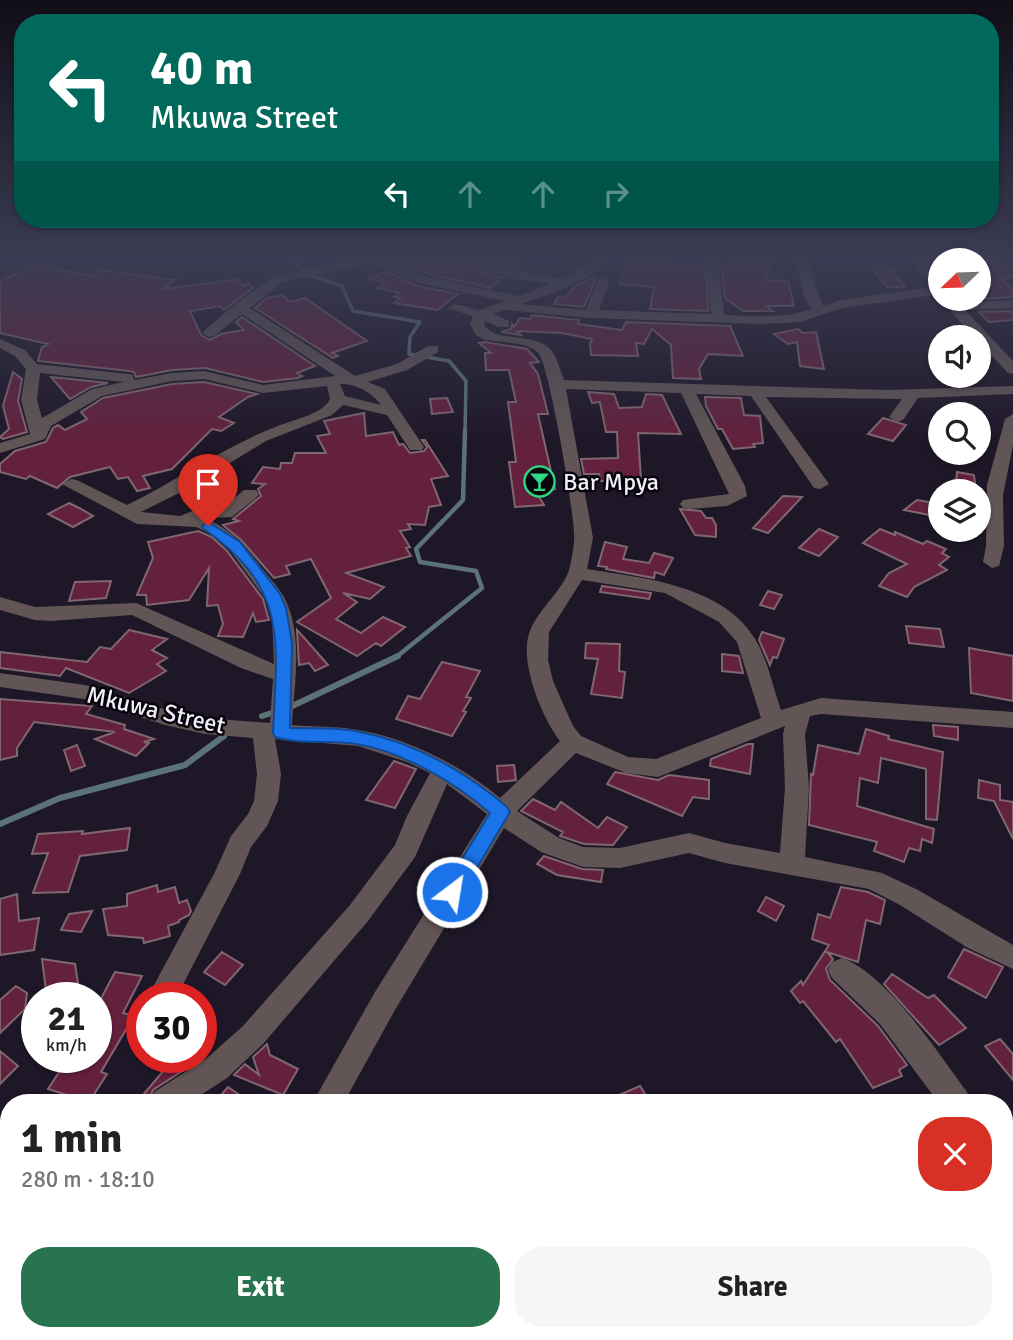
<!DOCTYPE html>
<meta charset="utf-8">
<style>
:root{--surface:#fff;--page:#f6f6f6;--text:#222;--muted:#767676;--accent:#28744e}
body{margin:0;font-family:Signika,sans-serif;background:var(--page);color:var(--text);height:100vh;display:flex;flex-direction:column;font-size:26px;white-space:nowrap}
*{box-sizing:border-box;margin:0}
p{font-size:23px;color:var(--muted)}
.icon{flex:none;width:38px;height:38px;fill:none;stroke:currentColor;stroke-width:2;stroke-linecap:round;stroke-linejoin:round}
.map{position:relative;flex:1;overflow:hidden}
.details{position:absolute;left:0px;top:1094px;width:1013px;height:247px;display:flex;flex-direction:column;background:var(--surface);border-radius:28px 28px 0 0;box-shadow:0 2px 5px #0004}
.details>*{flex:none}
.top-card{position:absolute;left:14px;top:14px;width:985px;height:214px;border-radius:28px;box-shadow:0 2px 5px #0004;background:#00695c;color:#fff;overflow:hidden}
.needle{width:46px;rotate:247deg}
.controls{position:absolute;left:928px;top:248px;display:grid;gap:14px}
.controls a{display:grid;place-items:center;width:63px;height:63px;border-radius:50%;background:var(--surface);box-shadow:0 2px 5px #0004;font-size:35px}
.speed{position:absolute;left:21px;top:982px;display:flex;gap:14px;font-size:35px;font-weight:700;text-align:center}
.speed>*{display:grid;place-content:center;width:91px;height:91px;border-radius:50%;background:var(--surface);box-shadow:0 2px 5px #0004;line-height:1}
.speed small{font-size:18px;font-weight:400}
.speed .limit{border:10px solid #d22;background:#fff;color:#111}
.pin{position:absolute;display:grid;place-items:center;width:60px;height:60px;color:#fff;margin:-72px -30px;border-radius:50% 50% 50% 0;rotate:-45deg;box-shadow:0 0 7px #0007}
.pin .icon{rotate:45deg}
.me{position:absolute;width:77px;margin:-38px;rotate:31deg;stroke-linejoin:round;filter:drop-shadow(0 0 5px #0008)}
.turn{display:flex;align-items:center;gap:24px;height:147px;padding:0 21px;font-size:32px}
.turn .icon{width:91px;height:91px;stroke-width:2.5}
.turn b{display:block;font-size:49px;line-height:60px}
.lanes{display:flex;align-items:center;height:66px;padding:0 21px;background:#0003;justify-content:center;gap:35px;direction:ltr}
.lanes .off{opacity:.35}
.round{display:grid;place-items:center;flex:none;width:74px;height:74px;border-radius:28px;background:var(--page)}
.headline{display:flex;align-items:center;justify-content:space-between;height:119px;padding:0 21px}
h1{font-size:42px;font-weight:700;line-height:52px}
.cta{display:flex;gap:14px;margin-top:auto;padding:14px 21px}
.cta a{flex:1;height:80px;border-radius:28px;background:var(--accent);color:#fff;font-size:28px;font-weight:700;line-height:80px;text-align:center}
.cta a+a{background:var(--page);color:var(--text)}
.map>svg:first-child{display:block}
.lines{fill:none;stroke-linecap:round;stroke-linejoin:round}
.stream-far2{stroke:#5c7279;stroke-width:3.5}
.stream-far1{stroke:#5c7279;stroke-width:4.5}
.stream{stroke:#5c7279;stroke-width:6}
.building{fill:#63213d;stroke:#80676f;stroke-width:2}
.minor{fill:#615655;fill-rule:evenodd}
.route{fill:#1a73e8;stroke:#114b97;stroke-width:2}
.labels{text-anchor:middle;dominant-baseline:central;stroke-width:5;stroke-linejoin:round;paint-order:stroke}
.poi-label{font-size:24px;fill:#f2eefa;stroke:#07050b;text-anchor:start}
.street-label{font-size:24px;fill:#f2eefa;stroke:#07050b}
</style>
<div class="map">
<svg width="1013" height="1340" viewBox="0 0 1013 1340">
<rect width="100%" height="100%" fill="#1e1728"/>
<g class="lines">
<path class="stream-far2" d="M295,257L294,260L306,274L342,286L353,311L420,322L410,337L409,354L449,361L466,381L465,431"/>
<path class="stream-far1" d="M395,658L482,588L476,571L420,562L416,549L463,500L465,430"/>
<path class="stream" d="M288,708L398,656
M262,716L275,712
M0,824L60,798L185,765L224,736"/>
</g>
<path class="building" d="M416,257H436L502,278L491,288L428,274L403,263Z
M474,257H524L514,266Z
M628,257H658L668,265L706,266L708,311L650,309L654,287L620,284Z
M733,257L771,259L765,280L788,281L794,306H766L773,311H743L725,298L722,273L724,265L731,266Z
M995,261L1013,277L1002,279L1013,290V297L966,300L978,299V262Z
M36,265L91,276L101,270L175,280L164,289L238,279L243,286L249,284L253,288L224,310L220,306L190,311L201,335L210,340L221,334L244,330L236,322L242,317L315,366L297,373L302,376L298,378L263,382L205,368L172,370L136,377L134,372L129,371L38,361L42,347L48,344L0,333V281Z
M871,267L892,270L905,287H887Z
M387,271L418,286L458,294L437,310L394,303L400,298L394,297L400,293L377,288L385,283L370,279Z
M591,278H596L584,307L554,304L558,297L565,298L574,287Z
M282,295L290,302L305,298L367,341L332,353L338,356L333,358L255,308L267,298Z
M1013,311V320L989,322L979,312Z
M532,315L579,320L578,324L622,330L626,322L730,326L743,356L708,354L699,369L701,379L673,378L671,345L652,329L644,344L636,343L638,356L591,355L590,344L592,339L562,333L517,331L521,335L501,332L511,329L512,324L514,327L520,318L530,319Z
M798,329L803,333L816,332L824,369L800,366L797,342L788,344L774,334Z
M485,342L527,349L539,362L530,363L538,374L548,414H538L555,489L535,490L544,505L515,507L509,462H516L508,402H516L509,370H486L485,353H491L479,343Z
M13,372L22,379L18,401L27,432L3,439L0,437L9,429L3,406Z
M51,377L108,383L91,387L70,399Z
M204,382L257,394L248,397L219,417L234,423L221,431L212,429L172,469L143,476L150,488L137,491L128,477L118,479L110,467L70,477L57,488L30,476L26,479L0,472V464L15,451L46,442L53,428L58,425L65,430L87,419L81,412L103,398L172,384Z
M588,392L614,394L619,408L642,407L646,394L662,395L681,434L638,433L641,480L601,481L599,474H584L581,459L618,458L617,432H606L600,402L592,403Z
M705,397L741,398L744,415L760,416L763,443L753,444L755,447L733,449L722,429H718L706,406Z
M447,398L453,412L432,414L430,399Z
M364,413L366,436L393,432L399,445L403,444L410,453L424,451L427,447L422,440H425L448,476L431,479L441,505L429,507L425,525L408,524L411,529L400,531L410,547L406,548L411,556L346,573L384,587L370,599L343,593L357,602L336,619L361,633L383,617L405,627L381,646L376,643L357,656L297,622L331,598L311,559L286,566L290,574L274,578L242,541L223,525L239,521L233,519L261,496L258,489L265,484L252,483L263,467L280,469L281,463H292L295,453H326L317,436L330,434L324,421Z
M883,418L906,425L893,441L868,434Z
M957,472L974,475L976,492H955Z
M783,496L802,497L768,533L753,528Z
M917,500L940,504V517L904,510Z
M69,503L81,509L93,516L73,527L48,514Z
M680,509L701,511L706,518H712L716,525V537L695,535Z
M819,529L838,537L819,556L799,548Z
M880,529L895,535V532L923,544L927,541L946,549L942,553L949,557L939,565L947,570L914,587L907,597L879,586L889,573L907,564L863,543Z
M198,531L212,537L227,551L263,599L269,620L256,622L253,613L243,637L218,636L223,624L218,605L207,606L209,568L189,600L147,605L146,595H137L153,558L148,542Z
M605,542L627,547L623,559L649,563L654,553L673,558L664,575L655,572L654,578L606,569L607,567L598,566Z
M111,581L106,598L69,601L75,582Z
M602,586L651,593L649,599L600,592Z
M768,591L782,595L774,609L760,605Z
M906,626L940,629L944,647L909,643Z
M129,630L167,639L152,650L167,658L157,664L166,671L129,693L66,668L60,676L0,668V652L87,662L100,647L111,649Z
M297,630L307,641L328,665L315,671L309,663L299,665Z
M762,632L784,639L777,658L773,657L770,665L759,640Z
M586,643L620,644L619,671L625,672L622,698L591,694L598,659L585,658Z
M969,648L1013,656V701L971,693Z
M722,654L739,656L743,673L722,671Z
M442,662L480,671L466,697L471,698L463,711L466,712L452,736L396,719L408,696L420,699Z
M0,699L92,706L86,714L125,725L124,729L154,739L144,742L149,743L136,756L95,739L115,732L34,722L17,748V756L0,760Z
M933,725L958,727V740L934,736Z
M866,729L889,736L888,739L943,752L937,820L926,819V769L881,758L878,783L860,778L857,806L934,829L932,843L922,839L920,851L909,848L904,862L874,851L877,842L809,825L811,774L813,775L818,745L859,754Z
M748,744H753L750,774L710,766L711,759Z
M77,745L85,766L71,771L64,750Z
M394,761L416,769L395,808L366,800Z
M514,765L516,780L498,782L497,766Z
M615,772L658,780L669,775L709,780V799L693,797L682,816L607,784Z
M979,780L1000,785V800L1013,802V839L994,801L978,798Z
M533,799L555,810L561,802L598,828L607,817L627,827L613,845L584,844L560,836L563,832L521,811Z
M130,828L127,850L80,856L68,892L33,893L48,853L32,854L38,834L83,831L82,834Z
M544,856L582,869L603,870L601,882L557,875L537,864Z
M157,885L158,892L175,887L179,903L187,900L191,911L189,915L179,920V922L168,926L170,936L144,943L143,938L108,935L103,909L127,906V894Z
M841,887L868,892L885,900L880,924L866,920L858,962L827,952L833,959L826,969L830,980L878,1026L907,1065L899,1070L902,1076L873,1088L840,1039L836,1042L803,1001L800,1003L791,991L801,981L803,985L829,945L812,939L818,914L830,918Z
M17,894L19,921L39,918L34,950L0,955V899Z
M766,897L784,906L776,921L758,911Z
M92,911L81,932L61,930L69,914Z
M964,949L1003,967L986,998L948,977Z
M222,952L243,965L225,985L204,972Z
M42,959L75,964L78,983L68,986L65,998H47Z
M115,972L142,976L123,1013L134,1016L101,1072L107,1074L89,1102L48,1089L67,1060L74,1063L78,1057H96V1008Z
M892,974L928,998L934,995L966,1028L939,1045L884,984Z
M16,986L27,993L25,1009L0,1033V1000Z
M1000,1039L1013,1054V1080L985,1046Z
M267,1044L270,1055L298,1069L283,1095L234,1075L245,1064L259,1075L253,1057Z
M0,1051L18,1066L0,1084Z
M184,1057H204L153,1090L148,1102H137L170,1063L174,1066Z
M640,1086L650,1102H603Z
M228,1087L250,1102H215Z"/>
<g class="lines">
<path class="minor" d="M364,257L390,260L427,277L519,296L550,284L516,279L438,257H460L561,279L597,260L557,261L551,257H611C596,280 546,295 521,304L586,310L597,281L603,277L609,281L599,310L711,314L707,273L711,257H723L719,273L724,315C753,316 784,319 812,309L805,299L794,257H806L823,306L840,300L932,287L909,257H922L940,280V294L842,308L800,322L761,324L591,318L505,310L493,314L509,321V327H499L485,321L484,324C493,343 534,332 550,349C557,356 560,370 564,380L887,390L1013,386V394L918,398L903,420L897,422L889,417L902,399L766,397L829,484L820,489L814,488L751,396L696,394L745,486L747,496L727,506L689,509L683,508L680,504L683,500L729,494L681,393L566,389L593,538L587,569C643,578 723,585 755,639C768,660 773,688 781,710L821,698L1013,712V728L821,714L810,716L805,734L809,788L805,857L882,873L918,890L1013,945V969L968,948L900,905L869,889L725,863L689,853L620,868L583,867L541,852L504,828L395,1010L344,1102H313L375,992L487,814L447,784L415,857L368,921L263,1044L227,1078L190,1102H150L154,1092L207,1058L243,1026L350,905L395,845L407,816L430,773L407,762L358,746L275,739L281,774L278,801L267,826L251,847L240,874L176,998H147L215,872L231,836L248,814L254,801L257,774L253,738L205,734L165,725L84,699L0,687V673L85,685L167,710L205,718L270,723L273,679L241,668L132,615L51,621L35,620L0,610V597L35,607L136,603L274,664L272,617L265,598L229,549L213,535L196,527L137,524L62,484L71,479L77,480L127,505C178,480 225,446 278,426C293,420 323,414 330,399L327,386L263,393L204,379L172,381L102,396L51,426L45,439L0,453V443L30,434L21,400L26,369L15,356L0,348V339L25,350L37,364L128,374L133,375L134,380L172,373L204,371L263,385L335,376L242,314L214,336L209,337L202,333L235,304L275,276ZM364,265L383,266L419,283L505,301L480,310L454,304L447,308L473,316L470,324L476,335L483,339C498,343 529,341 539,354C549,366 577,524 574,542C573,551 571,564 568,573C559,594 538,610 530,631C518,660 542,718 560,741L500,798C462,766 408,738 358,730C337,726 314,727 292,725C294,684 304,635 284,597C277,585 266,574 258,563C242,542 229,529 205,518L232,517L256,498L259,494L256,490H244L222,508H200L180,516L141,512L189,488L266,441L332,415L343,405L387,415L410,450H422L424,447L385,389L368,382L407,370L438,352V346H428L397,364L355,376L250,308L283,282ZM40,373L124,382L92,389L42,418L37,400ZM340,384C355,383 373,393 381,405L345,396ZM582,580L665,593L719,622L737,642L761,718L656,759L628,757L581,736L573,726L553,681L548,660L549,632ZM785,726L783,734L785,788L780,853L725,843L689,833L620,848L583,847L559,838L517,811L576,753L626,773L658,777Z
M941,299H954L958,303L1013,300V308L965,310L1013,361V374L1008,373C985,348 961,325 941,299Z
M1013,414V445L1003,495L1004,546L999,566L992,568L983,562L986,546L987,485L1005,419Z
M842,958C887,974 938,1053 967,1092L971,1102H938L880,1024L832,978L828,970L832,962Z
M1004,1163L1013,1167V1207L1004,1204Z
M156,1332H202L206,1340H160Z
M209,1332H245L242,1340H206Z
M656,1332H692L694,1340H658Z"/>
</g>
<linearGradient id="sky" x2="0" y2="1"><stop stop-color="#100d16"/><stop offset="0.58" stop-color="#3b3c53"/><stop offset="1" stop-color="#3b3c53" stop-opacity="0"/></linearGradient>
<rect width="1013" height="445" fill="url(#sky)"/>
<path class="route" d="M208,522L240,542L280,594L286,608L292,643L290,728C312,729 337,727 360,732C414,742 466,772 507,807L510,812L459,898L452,900L445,898L442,892L490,813C456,783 402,751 356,744C330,740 301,745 275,737L273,733C277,640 289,589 204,529L202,526Z"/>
<defs>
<symbol id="bar-ring" viewBox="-11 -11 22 22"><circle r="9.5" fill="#07050b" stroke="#2fd883" stroke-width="1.5"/><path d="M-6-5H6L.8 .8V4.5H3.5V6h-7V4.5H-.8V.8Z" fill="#2fd883"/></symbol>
</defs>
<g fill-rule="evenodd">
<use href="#bar-ring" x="522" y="464" width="35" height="35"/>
</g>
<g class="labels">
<g class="poi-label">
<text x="563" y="482">Bar Mpya</text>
</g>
<g class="street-label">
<text transform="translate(156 710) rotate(13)">Mkuwa Street</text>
</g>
</g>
</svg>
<div class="controls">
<a><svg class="needle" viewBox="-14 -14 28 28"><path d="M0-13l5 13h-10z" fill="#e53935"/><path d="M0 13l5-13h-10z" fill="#767676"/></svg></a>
<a><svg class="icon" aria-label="sound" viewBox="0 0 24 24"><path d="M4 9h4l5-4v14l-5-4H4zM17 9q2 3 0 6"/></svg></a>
<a><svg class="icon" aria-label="search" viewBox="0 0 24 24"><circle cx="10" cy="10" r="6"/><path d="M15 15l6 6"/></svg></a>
<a><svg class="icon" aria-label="layers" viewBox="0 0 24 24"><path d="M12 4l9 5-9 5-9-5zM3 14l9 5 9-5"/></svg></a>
</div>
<div class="speed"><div>21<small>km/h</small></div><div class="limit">30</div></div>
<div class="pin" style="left:208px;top:526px;background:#d93025"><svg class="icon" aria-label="arrive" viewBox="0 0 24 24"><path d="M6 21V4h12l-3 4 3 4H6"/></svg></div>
<svg class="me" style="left:452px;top:892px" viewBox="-20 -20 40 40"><circle r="17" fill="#1a73e8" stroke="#fff" stroke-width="3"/><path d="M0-11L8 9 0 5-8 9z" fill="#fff"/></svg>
<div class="top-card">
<div class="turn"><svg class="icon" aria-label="left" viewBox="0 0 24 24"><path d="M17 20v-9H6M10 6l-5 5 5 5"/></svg><div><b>40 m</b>Mkuwa Street</div></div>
<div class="lanes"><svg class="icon" aria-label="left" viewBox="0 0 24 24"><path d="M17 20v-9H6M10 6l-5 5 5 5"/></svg><svg class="icon off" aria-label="ahead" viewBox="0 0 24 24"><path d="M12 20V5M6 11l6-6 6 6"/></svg><svg class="icon off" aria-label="ahead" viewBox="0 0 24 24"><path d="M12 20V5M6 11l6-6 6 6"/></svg><svg class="icon off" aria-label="right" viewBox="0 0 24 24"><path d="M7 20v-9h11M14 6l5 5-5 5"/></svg></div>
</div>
<section class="details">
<div class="headline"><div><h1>1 min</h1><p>280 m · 18:10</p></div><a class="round" style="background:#d93025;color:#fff"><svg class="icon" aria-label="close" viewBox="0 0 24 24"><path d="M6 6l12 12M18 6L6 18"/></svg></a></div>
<div class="cta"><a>Exit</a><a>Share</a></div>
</section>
</div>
